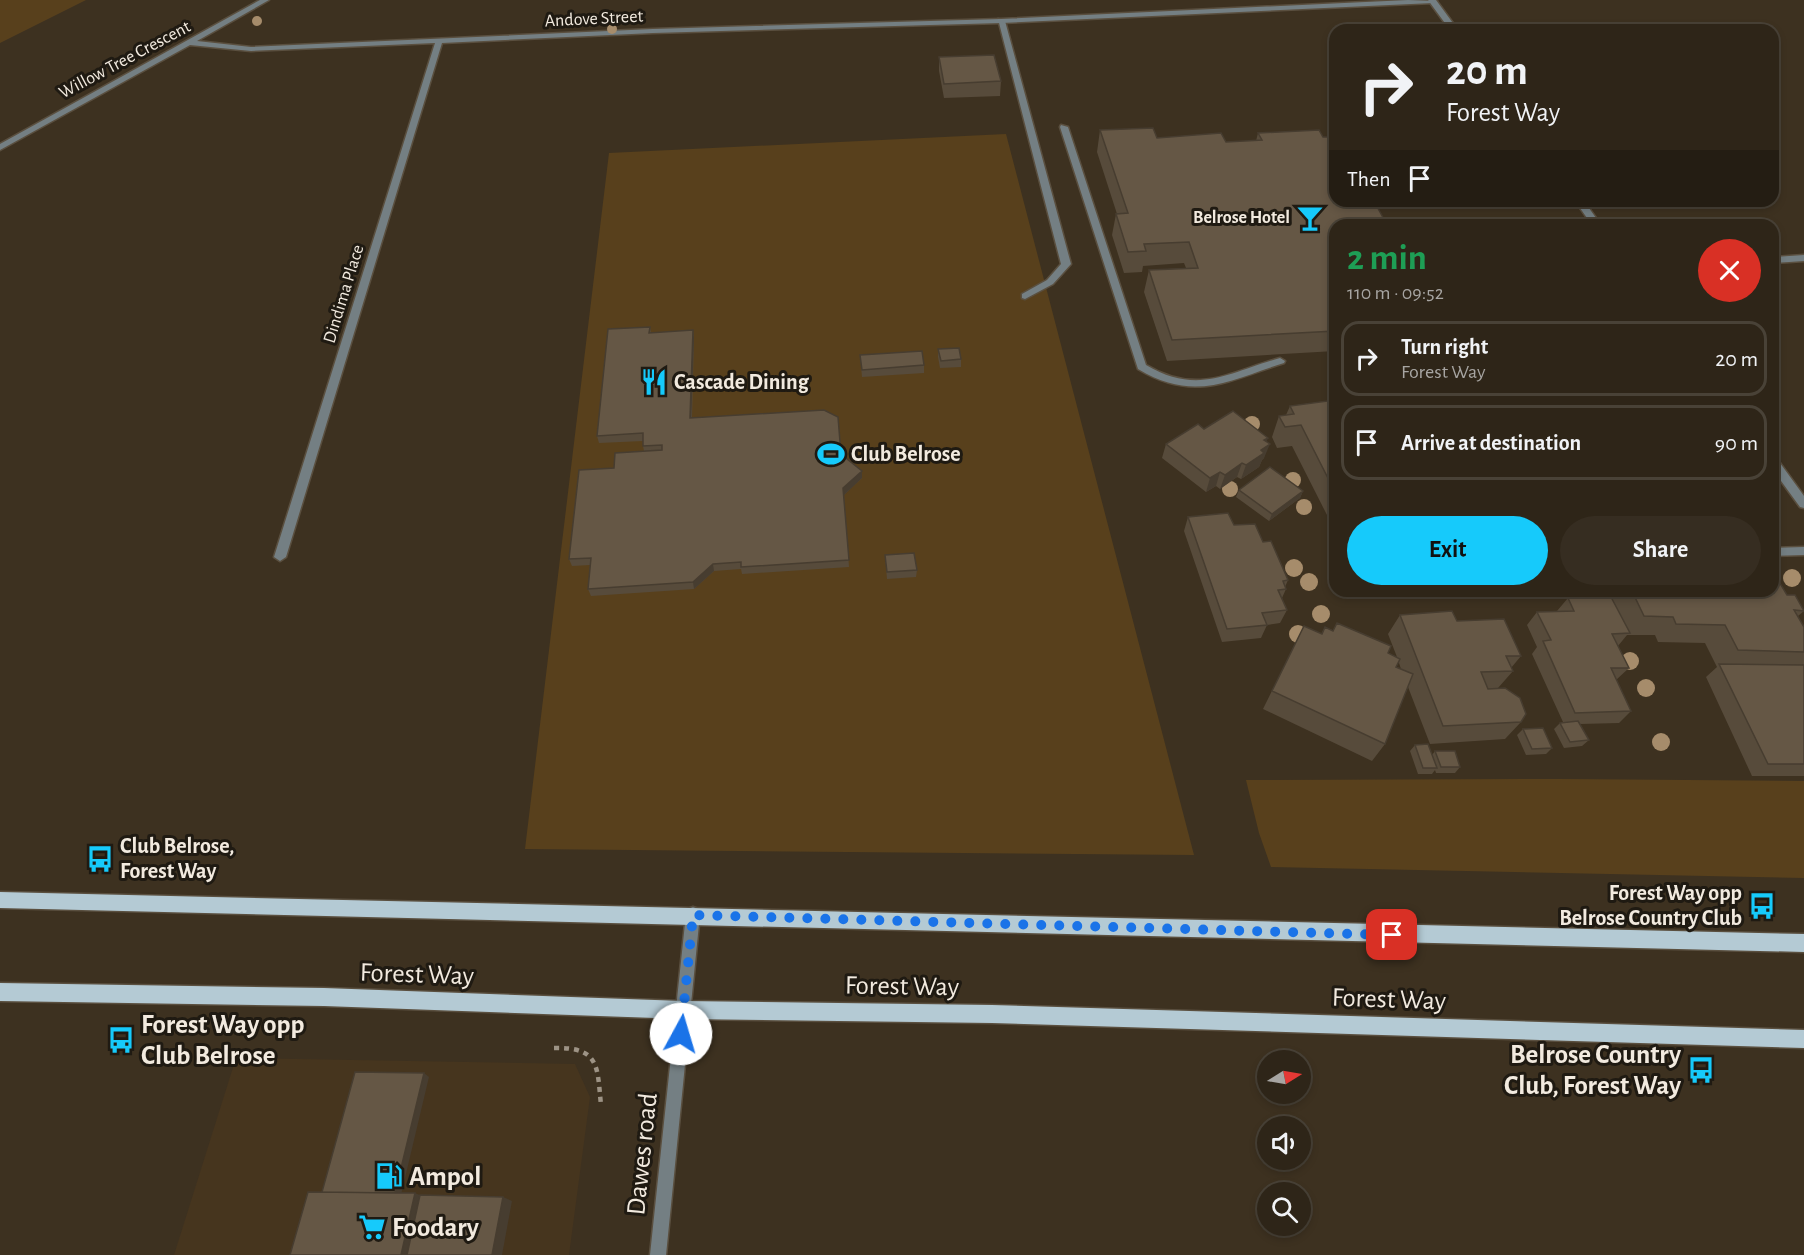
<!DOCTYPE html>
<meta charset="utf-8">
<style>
:root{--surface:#2e2518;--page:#362d21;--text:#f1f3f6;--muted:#a7a5a2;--line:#494237;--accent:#16cafb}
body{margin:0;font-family:"Alegreya Sans",sans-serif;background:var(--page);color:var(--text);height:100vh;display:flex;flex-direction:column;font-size:22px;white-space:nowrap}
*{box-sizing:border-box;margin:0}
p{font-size:20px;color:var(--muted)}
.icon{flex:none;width:33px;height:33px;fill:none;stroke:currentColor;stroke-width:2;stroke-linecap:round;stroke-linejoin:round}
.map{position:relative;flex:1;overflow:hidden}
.sheet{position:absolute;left:1329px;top:219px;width:450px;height:378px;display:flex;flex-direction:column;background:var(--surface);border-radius:18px;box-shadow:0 3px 9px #0003,0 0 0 2px var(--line)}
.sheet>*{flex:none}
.hud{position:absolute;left:1329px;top:24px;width:450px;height:183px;border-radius:18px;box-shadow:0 3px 9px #0003,0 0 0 2px var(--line);background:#2e2518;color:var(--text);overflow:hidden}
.needle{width:39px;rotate:79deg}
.controls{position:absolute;left:1257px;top:1050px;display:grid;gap:12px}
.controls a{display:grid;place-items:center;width:54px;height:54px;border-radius:50%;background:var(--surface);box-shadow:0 3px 9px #0003,0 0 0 2px var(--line);font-size:30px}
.pin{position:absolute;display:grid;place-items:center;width:51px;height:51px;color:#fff;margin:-26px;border-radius:12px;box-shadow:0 3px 9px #0006}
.me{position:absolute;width:66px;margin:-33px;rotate:6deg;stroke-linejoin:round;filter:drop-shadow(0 0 4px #0008)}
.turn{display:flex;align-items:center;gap:21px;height:126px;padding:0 18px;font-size:27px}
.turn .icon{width:78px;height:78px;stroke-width:2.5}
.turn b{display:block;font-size:42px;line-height:51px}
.then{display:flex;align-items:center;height:57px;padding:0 18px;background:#0003;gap:12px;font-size:22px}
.round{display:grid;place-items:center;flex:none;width:63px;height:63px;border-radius:32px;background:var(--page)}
.headline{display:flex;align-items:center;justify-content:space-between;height:102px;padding:0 18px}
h1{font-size:36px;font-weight:700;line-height:45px;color:#1e9e55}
.cta{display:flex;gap:12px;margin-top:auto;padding:12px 18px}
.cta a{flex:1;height:69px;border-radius:36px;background:var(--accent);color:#111;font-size:24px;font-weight:700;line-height:69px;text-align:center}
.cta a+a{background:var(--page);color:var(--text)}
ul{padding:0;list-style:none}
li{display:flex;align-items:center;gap:18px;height:75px;margin:0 12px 9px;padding:0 6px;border:3px solid var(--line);border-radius:18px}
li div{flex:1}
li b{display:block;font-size:22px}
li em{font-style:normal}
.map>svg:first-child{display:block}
.built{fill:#46351e}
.green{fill:#58401c}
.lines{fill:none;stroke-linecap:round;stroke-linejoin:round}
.service-casing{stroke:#5a4f3f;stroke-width:3}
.minor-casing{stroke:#5a4f3f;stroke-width:3}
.tertiary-casing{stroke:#5a4f3f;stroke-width:3}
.primary-casing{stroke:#5a4f3f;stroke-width:3}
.path{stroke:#9d9385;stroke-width:4.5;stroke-dasharray:5 5;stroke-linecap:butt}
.service{fill:#747f83;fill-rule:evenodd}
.minor{fill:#747f83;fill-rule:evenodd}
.tertiary{fill:#747f83;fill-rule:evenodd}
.primary{fill:#b4cad4;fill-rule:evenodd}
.tree{fill:#a68c6b}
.wall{fill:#574b3b;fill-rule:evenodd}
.shaded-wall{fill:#473d30}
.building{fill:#655745;stroke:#473d30;stroke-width:1.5}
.route{stroke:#1a73e8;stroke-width:10;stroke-dasharray:0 18}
.labels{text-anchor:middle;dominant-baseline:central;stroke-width:6;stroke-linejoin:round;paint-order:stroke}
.far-street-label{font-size:18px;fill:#f2eadf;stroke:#1f1a12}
.far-poi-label{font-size:18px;font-weight:bold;fill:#f2eadf;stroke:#1f1a12;text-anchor:end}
.poi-label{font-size:22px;font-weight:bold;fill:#f2eadf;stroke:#1f1a12;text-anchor:start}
.near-street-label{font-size:27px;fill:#f2eadf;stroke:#1f1a12}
.near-poi-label{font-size:27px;font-weight:bold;fill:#f2eadf;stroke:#1f1a12;text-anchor:start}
</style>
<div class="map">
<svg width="1804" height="1255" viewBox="0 0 1804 1255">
<rect width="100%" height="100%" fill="#3d3120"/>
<path class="built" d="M236,1058L575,1064L590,1097L569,1255H174Z"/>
<path class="green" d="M0,0H86L0,43Z
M1006,134L1194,855L525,849L609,153Z
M1562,779L1804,781V878L1271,867L1259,833L1246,780Z"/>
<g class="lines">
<defs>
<path id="service" d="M998,19L1005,21L1071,264L1053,284L1025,299L1022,298V294L1047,280L1061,264Z
M1061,125L1068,127L1146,365C1198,396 1230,372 1280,358L1285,361L1284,363C1229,380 1195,403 1138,369L1060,127Z"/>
<path id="minor" d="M260,0H269L197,41L251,47L653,29L1001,19L1408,0L1437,1L1433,3L1001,23L653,33L442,43L286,557L280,561L274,557L435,43L251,51L190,45L0,150V144Z
M1804,255V261L1773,263V257Z
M1804,547V555L1773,556V548Z
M693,907L698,909L700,914L666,1255H650L686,914L688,909Z"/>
<path id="tertiary" d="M1428,0H1436L1458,30H1450Z
M1575,201H1584L1601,225H1592Z
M1773,458L1777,459L1804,496V508L1800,507L1773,470Z"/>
<path id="primary" d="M0,892L1804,934V952L0,908Z
M0,983L324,988L683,1001L992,1005L1804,1030V1048L992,1023L683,1019L324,1006L0,1001Z"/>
</defs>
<use href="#service" class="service-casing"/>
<use href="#minor" class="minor-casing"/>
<use href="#tertiary" class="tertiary-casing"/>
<use href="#primary" class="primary-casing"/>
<path class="path" d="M554,1048C600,1047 597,1066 601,1105"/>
<use href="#service" class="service"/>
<use href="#minor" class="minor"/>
<use href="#tertiary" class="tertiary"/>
<use href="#primary" class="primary"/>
</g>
<g class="tree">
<circle cx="257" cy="21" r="5"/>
<circle cx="612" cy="29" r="5"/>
<circle cx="1252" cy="424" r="8"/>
<circle cx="1293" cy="480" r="8"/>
<circle cx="1230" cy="489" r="8"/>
<circle cx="1304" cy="507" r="8"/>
<circle cx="1294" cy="568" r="9"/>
<circle cx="1792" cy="578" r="9"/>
<circle cx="1309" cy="582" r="9"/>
<circle cx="1321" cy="614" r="9"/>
<circle cx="1298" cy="634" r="9"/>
<circle cx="1630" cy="661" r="9"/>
<circle cx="1646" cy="688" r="9"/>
<circle cx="1661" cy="742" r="9"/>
</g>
<path class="wall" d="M939,57L1001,81L1000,96L944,98L939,71Z
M1100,130L1157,138L1226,142L1256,141L1258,133L1335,201H1384L1381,208H1377L1335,225V351L1167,361L1144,292L1149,270L1186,268L1184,263L1143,266L1142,272L1124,273L1112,235L1116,214H1117L1097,152Z
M650,327L651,333L693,330L694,338L692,418L841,454L862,471V478L844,495L849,567L742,574L741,569L714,571L694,589L591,596L588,589L590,565L572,566L569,559L614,468L644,451L643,446V441L599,443L597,436Z
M938,349L961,359V367L940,368L938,357Z
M860,355L924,365V373L862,377Z
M1335,400V516L1328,517L1292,446L1277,448L1272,437L1279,416L1286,415L1290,406Z
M1204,429L1267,441L1264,458L1262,460L1259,467L1241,479L1237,477L1220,489L1216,486L1206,492L1162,458L1166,444Z
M1239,490L1303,491L1300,498L1269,521L1236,497Z
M1188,517L1234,525L1263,542L1288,580L1285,587L1286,589L1282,598L1287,610L1280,623L1267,625L1261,638L1222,642L1184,531Z
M885,555L917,570L916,577L887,579Z
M1612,591H1773L1787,595L1804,611L1798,616L1804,627V776H1752L1706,677L1717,667L1705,643L1658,642L1655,635H1627L1618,646L1629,668L1616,680L1631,711L1619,723L1580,724L1589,740L1582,746L1564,748L1554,729L1560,723L1563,722L1532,654L1537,647L1527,625L1537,612L1557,611L1568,598L1609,597V595Z
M1400,615L1457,621L1521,656L1511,668L1513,671L1498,688L1521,722L1505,739L1430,744L1408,687L1385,744L1372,761L1263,709L1304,626L1321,634L1325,627L1397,657L1388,634ZM1398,661L1399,663L1401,669L1396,667Z
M1523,729L1552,748L1546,754L1526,755L1517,735Z
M1415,745L1432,755L1435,751L1460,767L1455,773H1436L1435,770L1432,774H1418L1410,751Z"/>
<path class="shaded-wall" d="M693,330L694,338L691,425L690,418Z
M1268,438L1264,448L1270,444L1264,458L1262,460L1259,467L1241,479L1246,465L1264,440Z
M1242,463L1237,477L1220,489L1225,475Z
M862,471V478L844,495L843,488Z
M1220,472L1216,486L1206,492L1210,478Z
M1303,491L1300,498L1269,521L1272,514Z
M713,564L714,571L694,589L693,582Z
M424,1073L429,1077L400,1199L394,1197Z
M415,1193L431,1200L419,1255H401Z
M503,1197L512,1201L502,1255H492Z"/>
<path class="building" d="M994,55L1001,81L944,84L939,57Z
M1153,128L1157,138L1221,133L1226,142L1262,140L1258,133L1319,130L1323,137H1335V201H1374L1387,225H1335V331L1172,340L1149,270L1198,268L1189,242L1144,244L1146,251L1128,252L1116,214L1128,213L1100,130Z
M650,327L649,333L693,330L690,418L824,410L838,417L841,454L862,471L843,488L849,560L741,567V562L713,564L693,582L588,589L591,558L569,559L579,470L614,468L615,453L662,450V445L643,446V433L597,436L608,329Z
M959,348L961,359L941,361L938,349Z
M922,351L924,365L862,370L860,355Z
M1335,400V492L1301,425L1285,427L1279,416L1294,414L1290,406Z
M1233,411L1268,438L1264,440L1270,444L1261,450L1264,453L1246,465L1242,463L1225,475L1220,472L1210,478L1166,444L1198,424L1204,429Z
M1270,467L1303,491L1272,514L1239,490Z
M1228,513L1234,525L1255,524L1263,542L1271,541L1288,580L1283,581L1286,589L1278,590L1287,610L1262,613L1267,625L1227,629L1188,517Z
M914,553L917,570L887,572L885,555Z
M1773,580H1778L1787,595H1795L1804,611L1794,610L1804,627V652L1738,650L1725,625L1676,624L1673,617L1644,616L1632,591H1773Z
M1611,597L1630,633L1612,634L1629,668H1611L1631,711L1575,713L1543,641L1551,640L1537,612L1574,611L1568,598Z
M1452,611L1457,621L1504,619L1521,656H1506L1513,671L1481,672L1488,689L1505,688L1520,698L1526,714L1521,722L1443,726L1400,615Z
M1337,623L1391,646L1388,653L1400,659L1396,667L1413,674L1385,744L1272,691L1304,626L1322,634L1325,627L1333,631Z
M1719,664L1804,665V764H1768Z
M1578,721L1589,740L1570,742L1560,723Z
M1543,728L1552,748L1532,749L1523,729Z
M1428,744L1437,768H1423L1415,745Z
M1435,751H1455L1460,767H1441Z
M355,1072L424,1073L395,1193L322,1192Z
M308,1192L415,1193L401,1255H290Z
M420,1195L503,1197L492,1255H407Z"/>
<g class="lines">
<path class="route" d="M681,1034L693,915L1392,935"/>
</g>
<defs>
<symbol id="bar-bare" viewBox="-9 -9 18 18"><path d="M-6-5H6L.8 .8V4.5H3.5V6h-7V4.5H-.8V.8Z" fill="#16cafb" stroke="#1f1a12" stroke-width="2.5" paint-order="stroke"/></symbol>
<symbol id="restaurant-bare" viewBox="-9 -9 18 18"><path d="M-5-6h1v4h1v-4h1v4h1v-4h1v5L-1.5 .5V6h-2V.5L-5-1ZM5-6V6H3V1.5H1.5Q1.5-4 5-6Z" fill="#16cafb" stroke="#1f1a12" stroke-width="2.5" paint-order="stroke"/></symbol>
<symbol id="stadium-bare" viewBox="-9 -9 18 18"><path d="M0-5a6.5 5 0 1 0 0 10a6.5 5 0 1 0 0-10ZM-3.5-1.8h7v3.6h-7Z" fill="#16cafb" stroke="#1f1a12" stroke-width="2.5" paint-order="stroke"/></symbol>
<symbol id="bus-bare" viewBox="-9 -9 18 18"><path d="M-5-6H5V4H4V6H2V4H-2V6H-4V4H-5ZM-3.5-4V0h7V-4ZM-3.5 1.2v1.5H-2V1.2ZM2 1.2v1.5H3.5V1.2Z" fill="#16cafb" stroke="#1f1a12" stroke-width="2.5" paint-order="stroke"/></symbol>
<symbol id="fuel-bare" viewBox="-9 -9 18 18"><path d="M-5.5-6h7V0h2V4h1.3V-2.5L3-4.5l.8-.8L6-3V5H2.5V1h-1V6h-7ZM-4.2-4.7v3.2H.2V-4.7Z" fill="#16cafb" stroke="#1f1a12" stroke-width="2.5" paint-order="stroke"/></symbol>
<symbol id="supermarket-bare" viewBox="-9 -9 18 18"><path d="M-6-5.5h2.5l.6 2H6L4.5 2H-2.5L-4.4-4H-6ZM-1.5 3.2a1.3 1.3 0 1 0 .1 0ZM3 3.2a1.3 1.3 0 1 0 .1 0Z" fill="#16cafb" stroke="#1f1a12" stroke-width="2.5" paint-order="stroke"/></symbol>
</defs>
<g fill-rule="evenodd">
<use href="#bar-bare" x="1291" y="199" width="38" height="38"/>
<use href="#restaurant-bare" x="635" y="363" width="38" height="38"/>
<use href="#stadium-bare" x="812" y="435" width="38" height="38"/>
<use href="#bus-bare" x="81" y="840" width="38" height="38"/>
<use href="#bus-bare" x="1743" y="887" width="38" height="38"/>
<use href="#bus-bare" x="102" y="1021" width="38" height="38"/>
<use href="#bus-bare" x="1682" y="1051" width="38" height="38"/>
<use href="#fuel-bare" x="370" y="1157" width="38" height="38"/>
<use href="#supermarket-bare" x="353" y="1208" width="38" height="38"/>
</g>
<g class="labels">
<g class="far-street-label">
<text transform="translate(594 19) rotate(-3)">Andove Street</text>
<text transform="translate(125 60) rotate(-28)">Willow Tree Crescent</text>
<text transform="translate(344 294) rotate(-73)">Dindima Place</text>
</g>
<g class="far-poi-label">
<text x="1290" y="218">Belrose Hotel</text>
</g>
<g class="poi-label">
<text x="674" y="382">Cascade Dining</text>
<text x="851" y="454">Club Belrose</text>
<text x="120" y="846">Club Belrose,<tspan x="120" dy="25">Forest Way</tspan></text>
<text x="1742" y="893" text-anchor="end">Forest Way opp<tspan x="1742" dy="25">Belrose Country Club</tspan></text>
</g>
<g class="near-street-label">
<text transform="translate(417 974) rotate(2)">Forest Way</text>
<text transform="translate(902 986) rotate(1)">Forest Way</text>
<text transform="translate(1389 999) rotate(2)">Forest Way</text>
<text transform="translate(642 1154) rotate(-84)">Dawes road</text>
</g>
<g class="near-poi-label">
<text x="141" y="1024">Forest Way opp<tspan x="141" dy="31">Club Belrose</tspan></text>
<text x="1681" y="1054" text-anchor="end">Belrose Country<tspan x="1681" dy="31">Club, Forest Way</tspan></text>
<text x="409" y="1176">Ampol</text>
<text x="392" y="1227">Foodary</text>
</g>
</g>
</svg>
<div class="controls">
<a><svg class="needle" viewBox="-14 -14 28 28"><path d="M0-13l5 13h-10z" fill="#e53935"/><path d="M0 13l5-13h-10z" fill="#a7a5a2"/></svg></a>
<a><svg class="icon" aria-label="sound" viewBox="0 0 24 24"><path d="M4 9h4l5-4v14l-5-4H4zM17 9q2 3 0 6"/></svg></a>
<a><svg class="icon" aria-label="search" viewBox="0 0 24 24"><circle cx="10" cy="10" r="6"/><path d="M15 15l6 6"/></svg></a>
</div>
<div class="pin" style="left:1392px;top:935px;background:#d93025"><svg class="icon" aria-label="arrive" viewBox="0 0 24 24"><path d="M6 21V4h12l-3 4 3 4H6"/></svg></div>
<svg class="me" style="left:681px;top:1034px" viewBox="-20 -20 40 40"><circle r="19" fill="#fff"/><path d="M0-13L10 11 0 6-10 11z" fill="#1a73e8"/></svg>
<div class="hud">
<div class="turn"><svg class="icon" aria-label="right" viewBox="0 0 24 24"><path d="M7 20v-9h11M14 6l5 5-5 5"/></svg><div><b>20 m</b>Forest Way</div></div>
<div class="then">Then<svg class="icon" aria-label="arrive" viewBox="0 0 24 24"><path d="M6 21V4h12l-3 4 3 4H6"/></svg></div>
</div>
<section class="sheet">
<div class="headline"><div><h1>2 min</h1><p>110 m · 09:52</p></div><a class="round" style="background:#d93025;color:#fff"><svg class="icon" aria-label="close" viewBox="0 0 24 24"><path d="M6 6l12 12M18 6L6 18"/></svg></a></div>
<ul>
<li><svg class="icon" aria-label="right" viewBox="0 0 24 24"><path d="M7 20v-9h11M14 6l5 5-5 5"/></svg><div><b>Turn right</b><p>Forest Way</p></div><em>20 m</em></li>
<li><svg class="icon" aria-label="arrive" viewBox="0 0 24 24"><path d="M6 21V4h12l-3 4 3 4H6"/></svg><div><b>Arrive at destination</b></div><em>90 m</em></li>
</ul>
<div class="cta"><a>Exit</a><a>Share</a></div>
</section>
</div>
